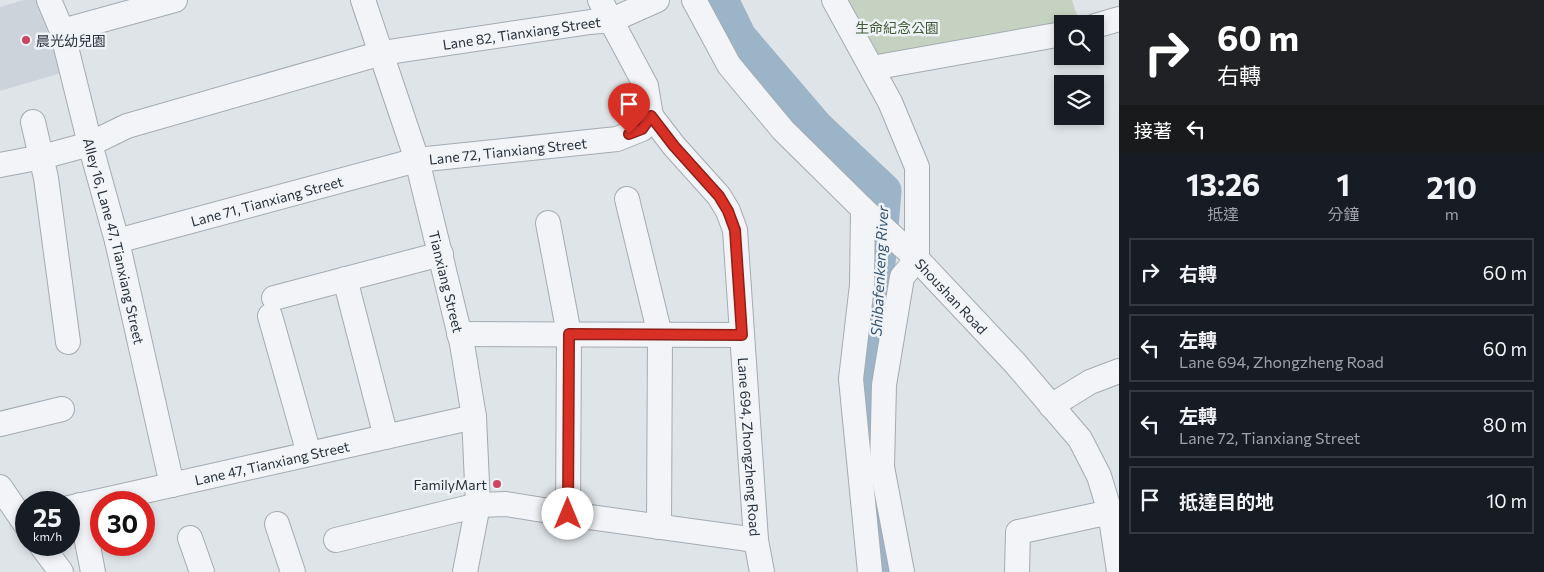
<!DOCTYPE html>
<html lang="zh-TW">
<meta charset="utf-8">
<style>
:root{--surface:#171b24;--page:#242831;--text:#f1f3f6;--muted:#9ea1a6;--line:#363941}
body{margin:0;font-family:Commissioner,"Noto Sans TC",sans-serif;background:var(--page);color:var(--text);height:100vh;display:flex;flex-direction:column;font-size:19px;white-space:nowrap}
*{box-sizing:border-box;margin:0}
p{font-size:16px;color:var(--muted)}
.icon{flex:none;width:28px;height:28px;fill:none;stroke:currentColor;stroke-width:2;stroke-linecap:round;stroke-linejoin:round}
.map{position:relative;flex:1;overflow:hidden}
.side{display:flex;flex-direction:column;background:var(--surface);width:425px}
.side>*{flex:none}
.banner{background:#202124;color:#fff;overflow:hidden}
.controls{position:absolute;left:1054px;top:15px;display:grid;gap:10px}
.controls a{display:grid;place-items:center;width:50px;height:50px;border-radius:0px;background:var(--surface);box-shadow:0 2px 8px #0003;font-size:25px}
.speed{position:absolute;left:15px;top:491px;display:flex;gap:10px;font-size:25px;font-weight:700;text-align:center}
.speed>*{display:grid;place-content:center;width:65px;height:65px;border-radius:50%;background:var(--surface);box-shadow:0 2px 8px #0003;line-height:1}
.speed small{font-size:12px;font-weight:400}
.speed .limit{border:8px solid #d22;background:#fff;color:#111}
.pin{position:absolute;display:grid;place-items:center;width:42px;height:42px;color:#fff;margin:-51px -21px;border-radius:50% 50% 50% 0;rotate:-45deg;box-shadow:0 0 5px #0007}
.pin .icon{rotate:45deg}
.me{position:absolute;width:55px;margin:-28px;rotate:0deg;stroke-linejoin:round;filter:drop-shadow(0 0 4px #0008)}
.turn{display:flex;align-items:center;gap:18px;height:105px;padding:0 15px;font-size:22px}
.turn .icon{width:65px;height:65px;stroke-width:2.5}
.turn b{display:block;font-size:35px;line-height:42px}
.then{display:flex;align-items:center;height:48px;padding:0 15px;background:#0003;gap:10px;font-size:19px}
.eta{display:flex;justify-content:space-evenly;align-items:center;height:85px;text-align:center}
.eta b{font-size:30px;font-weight:700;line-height:35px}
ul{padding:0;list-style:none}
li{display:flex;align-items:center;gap:15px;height:68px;margin:0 10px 8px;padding:0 5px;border:2px solid var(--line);border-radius:0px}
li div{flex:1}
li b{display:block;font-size:19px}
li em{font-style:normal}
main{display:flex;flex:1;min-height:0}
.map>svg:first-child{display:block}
.built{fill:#cdd3da}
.green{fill:#c6d2c1}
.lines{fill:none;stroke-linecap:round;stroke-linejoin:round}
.river{stroke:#9bb4c8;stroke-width:35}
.minor-casing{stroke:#a4abb2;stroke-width:26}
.minor{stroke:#f2f4f7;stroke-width:24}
.route-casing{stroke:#8d1f18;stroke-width:12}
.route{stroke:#d93025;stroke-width:9}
.poi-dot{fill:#cd4562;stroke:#eff2f6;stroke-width:2}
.labels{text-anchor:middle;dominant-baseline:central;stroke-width:5;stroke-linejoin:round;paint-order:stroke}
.park-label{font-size:14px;fill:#3f5b36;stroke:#eff2f6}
.street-label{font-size:14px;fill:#28323f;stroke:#eff2f6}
.poi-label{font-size:14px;fill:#28323f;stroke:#eff2f6;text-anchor:start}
.water-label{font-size:15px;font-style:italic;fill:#335473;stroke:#eff2f6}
</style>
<main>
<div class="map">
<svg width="1119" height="572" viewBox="0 0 1119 572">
<rect width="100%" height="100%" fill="#dfe4e8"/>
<path class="built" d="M24,0H41L61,73L0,91V7Z"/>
<path class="green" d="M848,0H1072L1080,24H1062L879,58Z"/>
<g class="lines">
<path class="river" d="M721,0L739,37L816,127L884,191L877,276L869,445L884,572"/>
<defs>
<g id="minor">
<path id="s1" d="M49,0L62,31L90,144L117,241L172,485"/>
<path id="s2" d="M363,0L417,160L462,344L474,417L478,505L465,572"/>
<path id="s3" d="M600,0L646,86L651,116L674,146L719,196L728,211L735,230L756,540L762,572"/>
<path id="s4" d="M694,0L729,65L783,130L864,210L917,259L1015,363L1080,439L1099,476L1110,512L1119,571"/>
<path d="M834,0L890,102L917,167V259"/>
<path d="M1095,26L1119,19"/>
<path d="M62,31L175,0"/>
<path d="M872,68L1062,34"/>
<path d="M33,122L46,178L68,342"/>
<path id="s5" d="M0,165L42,157L90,144L127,126L382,53L590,22L612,20L657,0"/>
<path d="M627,199L660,335L659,527"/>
<path d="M863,209L862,285L851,379L870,572"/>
<path d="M548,223L569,334L568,514"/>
<path id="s6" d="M117,241L417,160L617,139L642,129L651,116"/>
<path d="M345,279L386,437"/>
<path d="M274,298L441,254"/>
<path d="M270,316L309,454"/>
<path d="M459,334L742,335"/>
<path d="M1051,406L1090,382L1119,371"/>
<path d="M0,424L62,409"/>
<path d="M0,487L26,525"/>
<path d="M80,505L93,572"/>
<path id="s7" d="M69,508L474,417"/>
<path d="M277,524L293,572"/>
<path d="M190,538L202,572"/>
<path d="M336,540L478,505L506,504L568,514L756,540"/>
<path d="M41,545L61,572"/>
<path d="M902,572L882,467L884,385L902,277L917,259"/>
<path d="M1017,572L1018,532L1110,512"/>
</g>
</defs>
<use href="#minor" class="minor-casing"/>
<use href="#minor" class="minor"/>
</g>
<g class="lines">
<defs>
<path id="route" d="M568,514L569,334L742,335L735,230L728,211L719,196L674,146L651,116L642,129L629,134"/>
</defs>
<use href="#route" class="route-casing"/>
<use href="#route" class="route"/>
</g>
<g class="poi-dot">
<circle cx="26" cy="40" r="5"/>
<circle cx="497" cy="484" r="5"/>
</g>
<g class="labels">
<g class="park-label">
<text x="897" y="27">生命紀念公園</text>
</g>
<g class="street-label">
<text stroke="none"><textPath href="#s5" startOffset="540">Lane 82, Tianxiang Street</textPath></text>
<text stroke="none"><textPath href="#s6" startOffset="402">Lane 72, Tianxiang Street</textPath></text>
<text stroke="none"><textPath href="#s6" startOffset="155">Lane 71, Tianxiang Street</textPath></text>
<text stroke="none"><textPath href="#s1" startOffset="250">Alley 16, Lane 47, Tianxiang Street</textPath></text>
<text stroke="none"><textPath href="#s2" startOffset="294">Tianxiang Street</textPath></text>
<text stroke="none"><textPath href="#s4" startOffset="395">Shoushan Road</textPath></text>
<text stroke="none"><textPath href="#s3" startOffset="488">Lane 694, Zhongzheng Road</textPath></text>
<text stroke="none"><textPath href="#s7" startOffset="208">Lane 47, Tianxiang Street</textPath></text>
</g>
<g class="poi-label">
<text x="36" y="40">晨光幼兒園</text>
<text x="487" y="484" text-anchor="end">FamilyMart</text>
</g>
<g class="water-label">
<text transform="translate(879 271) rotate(-87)">Shibafenkeng River</text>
</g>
</g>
</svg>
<div class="controls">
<a><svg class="icon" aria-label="search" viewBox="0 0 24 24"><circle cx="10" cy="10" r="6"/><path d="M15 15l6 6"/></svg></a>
<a><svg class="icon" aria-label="layers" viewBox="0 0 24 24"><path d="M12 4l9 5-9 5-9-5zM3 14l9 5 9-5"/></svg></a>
</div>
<div class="speed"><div>25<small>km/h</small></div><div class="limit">30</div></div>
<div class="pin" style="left:629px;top:134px;background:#d93025"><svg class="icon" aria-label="arrive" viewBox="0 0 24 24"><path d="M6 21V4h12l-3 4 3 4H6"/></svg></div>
<svg class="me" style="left:568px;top:514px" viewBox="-20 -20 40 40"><circle r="19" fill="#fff"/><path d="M0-13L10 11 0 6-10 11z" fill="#d93025"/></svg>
</div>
<section class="side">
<div class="banner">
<div class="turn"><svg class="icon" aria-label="right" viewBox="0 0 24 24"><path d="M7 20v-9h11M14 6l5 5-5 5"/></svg><div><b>60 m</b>右轉</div></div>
<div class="then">接著<svg class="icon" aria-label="left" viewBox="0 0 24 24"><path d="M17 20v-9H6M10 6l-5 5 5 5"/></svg></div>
</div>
<div class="eta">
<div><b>13:26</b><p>抵達</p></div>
<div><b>1</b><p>分鐘</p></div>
<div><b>210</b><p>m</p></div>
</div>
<ul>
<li><svg class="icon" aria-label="right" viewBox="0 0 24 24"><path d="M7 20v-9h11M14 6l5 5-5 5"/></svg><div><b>右轉</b></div><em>60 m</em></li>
<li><svg class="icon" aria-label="left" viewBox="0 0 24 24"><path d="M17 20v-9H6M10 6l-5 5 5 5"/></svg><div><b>左轉</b><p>Lane 694, Zhongzheng Road</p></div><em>60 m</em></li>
<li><svg class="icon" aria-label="left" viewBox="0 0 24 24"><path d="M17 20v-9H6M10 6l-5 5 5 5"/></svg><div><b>左轉</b><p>Lane 72, Tianxiang Street</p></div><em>80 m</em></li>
<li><svg class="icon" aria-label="arrive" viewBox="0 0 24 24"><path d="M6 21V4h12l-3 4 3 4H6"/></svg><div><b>抵達目的地</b></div><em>10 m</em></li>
</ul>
</section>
</main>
